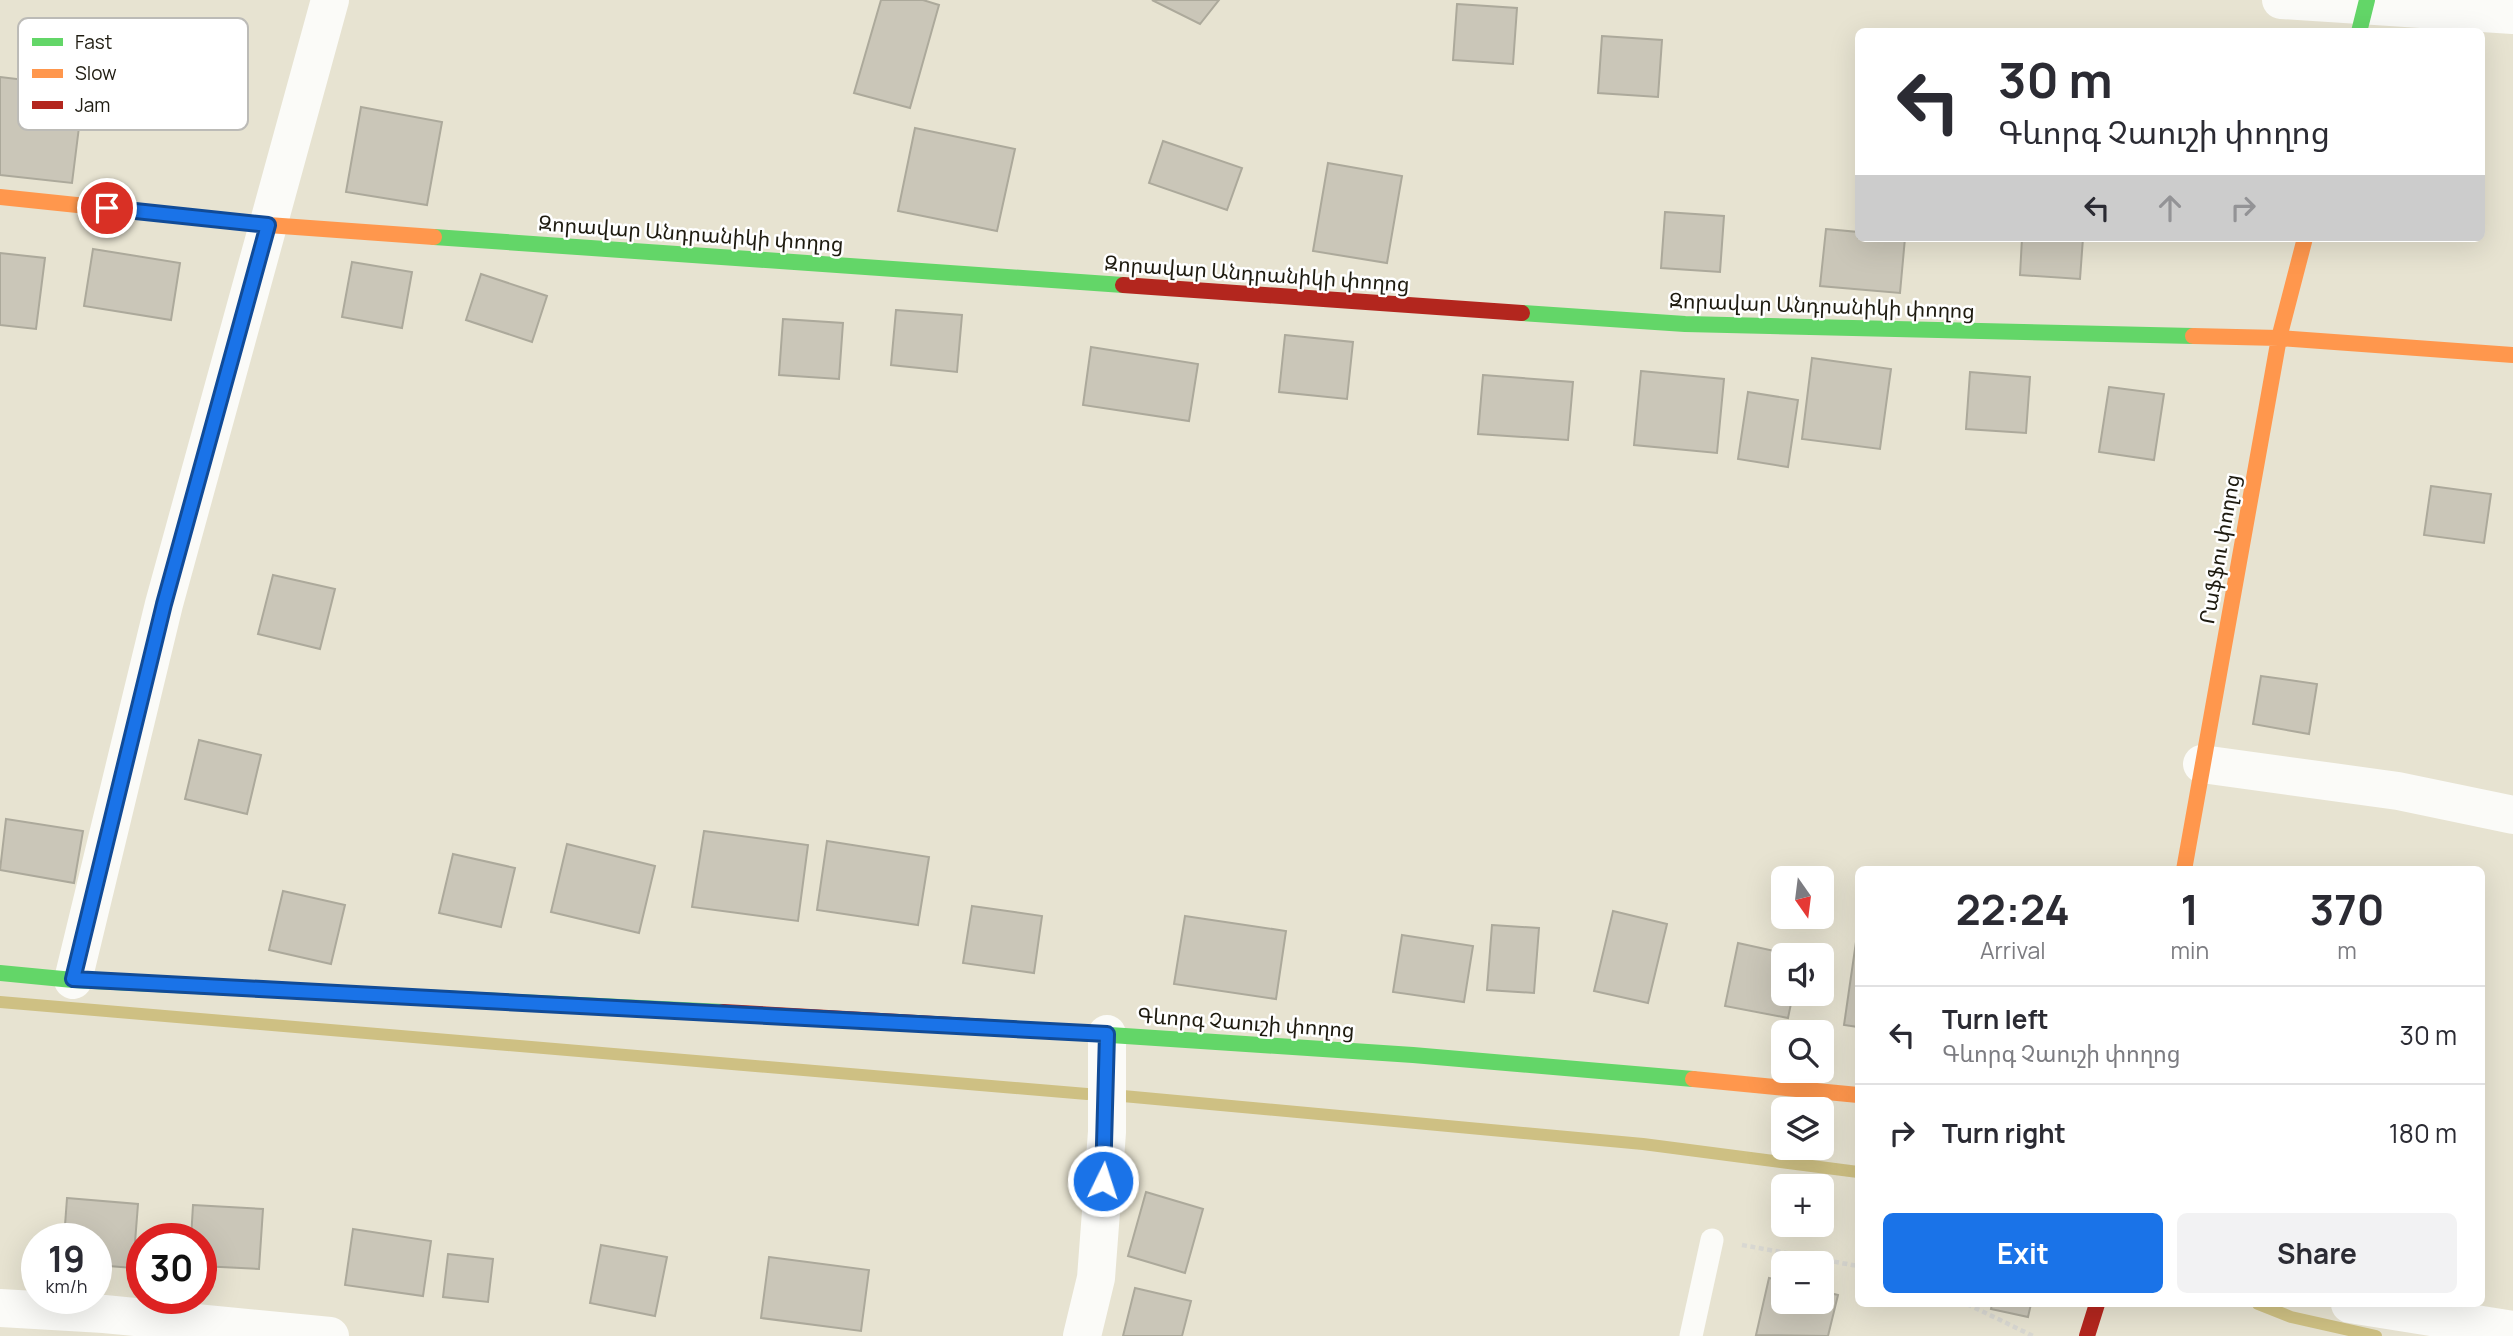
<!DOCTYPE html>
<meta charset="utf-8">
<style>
:root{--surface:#fff;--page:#f2f2f3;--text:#2b2b33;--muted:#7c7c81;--line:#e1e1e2;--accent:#1a73e8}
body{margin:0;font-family:Manrope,"Noto Sans Armenian",sans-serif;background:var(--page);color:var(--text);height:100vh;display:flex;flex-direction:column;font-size:26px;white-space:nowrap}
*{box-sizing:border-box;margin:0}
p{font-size:23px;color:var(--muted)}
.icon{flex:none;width:38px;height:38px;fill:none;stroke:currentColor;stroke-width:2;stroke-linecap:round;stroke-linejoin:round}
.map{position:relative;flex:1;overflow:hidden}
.drawer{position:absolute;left:1855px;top:866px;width:630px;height:441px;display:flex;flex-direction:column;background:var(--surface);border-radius:10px;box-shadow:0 7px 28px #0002}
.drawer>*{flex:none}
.top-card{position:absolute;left:1855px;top:28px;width:630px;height:214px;border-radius:10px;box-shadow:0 7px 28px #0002;background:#fff;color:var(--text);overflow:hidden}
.needle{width:46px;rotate:166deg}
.tools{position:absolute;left:1771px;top:866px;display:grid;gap:14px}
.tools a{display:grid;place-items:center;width:63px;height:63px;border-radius:10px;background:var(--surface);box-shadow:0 7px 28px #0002;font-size:35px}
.speed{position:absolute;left:21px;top:1223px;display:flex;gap:14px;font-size:35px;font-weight:700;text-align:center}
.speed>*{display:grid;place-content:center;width:91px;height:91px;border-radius:50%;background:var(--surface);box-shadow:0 7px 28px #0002;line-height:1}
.speed small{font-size:18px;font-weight:400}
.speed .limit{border:10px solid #d22;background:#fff;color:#111}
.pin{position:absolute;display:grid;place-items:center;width:60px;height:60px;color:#fff;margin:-30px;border:4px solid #fff;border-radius:50%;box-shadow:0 2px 7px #0007}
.me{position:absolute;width:77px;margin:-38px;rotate:4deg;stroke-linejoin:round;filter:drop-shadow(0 0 5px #0008)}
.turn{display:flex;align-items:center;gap:24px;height:147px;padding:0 28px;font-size:32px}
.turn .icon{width:91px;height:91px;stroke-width:2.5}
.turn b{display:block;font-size:49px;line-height:60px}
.lanes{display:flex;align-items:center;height:66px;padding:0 28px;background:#0003;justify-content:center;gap:35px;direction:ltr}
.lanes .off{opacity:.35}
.eta{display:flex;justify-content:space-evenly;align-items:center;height:119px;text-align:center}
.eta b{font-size:42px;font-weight:700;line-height:49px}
.primary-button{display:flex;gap:14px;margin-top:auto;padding:14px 28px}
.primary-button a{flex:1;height:80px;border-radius:10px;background:var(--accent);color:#fff;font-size:28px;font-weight:700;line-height:80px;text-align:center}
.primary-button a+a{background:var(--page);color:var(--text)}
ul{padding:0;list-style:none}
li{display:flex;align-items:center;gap:21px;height:98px;padding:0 28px;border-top:2px solid var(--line)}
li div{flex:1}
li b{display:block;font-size:26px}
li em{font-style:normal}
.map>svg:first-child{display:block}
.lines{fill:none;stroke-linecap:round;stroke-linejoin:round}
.stream{stroke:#cec083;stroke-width:12}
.building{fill:#cac6b8;stroke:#aca99b;stroke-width:2}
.path{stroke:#d9d8d2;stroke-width:4.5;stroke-dasharray:5 3.5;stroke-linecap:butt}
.lane{stroke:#fbfbf8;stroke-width:23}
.street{stroke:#fbfbf8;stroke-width:38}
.fast{stroke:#63d668;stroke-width:16}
.slow{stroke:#ff974d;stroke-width:16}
.jam{stroke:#b3261e;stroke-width:16}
.route-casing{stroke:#114b97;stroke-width:18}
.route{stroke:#1a73e8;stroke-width:12}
.labels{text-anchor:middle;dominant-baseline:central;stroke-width:5;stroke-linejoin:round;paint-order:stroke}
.street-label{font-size:21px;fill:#1e1b10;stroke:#fff}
.key{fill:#fff;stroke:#bcbbb7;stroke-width:2}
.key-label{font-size:19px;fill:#1e1b10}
</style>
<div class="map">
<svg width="2513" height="1336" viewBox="0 0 2513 1336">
<rect width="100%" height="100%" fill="#e7e3d1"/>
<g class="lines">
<path class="stream" d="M0,1002L1087,1094
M1112,1095L1643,1144L1858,1172
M2258,1304L2291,1317L2376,1336"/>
</g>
<path class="building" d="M881,0H923L939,5L910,108L854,93Z
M1152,0H1219L1200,24Z
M1457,4L1517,8L1513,64L1453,60Z
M1602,36L1662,40L1658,97L1598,93Z
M0,77L84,87L72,183L0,175Z
M361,107L442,122L427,205L346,192Z
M915,128L1015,149L997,231L898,211Z
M1163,141L1242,168L1227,210L1149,183Z
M1328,163L1402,176L1387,263L1313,251Z
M1665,212L1724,216L1720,272L1661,268Z
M1826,229L1858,232V238H1905L1900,293L1820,286Z
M2022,238H2083L2080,279L2020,275Z
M93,249L180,263L171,320L84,306Z
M0,253L45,258L36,329L0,325Z
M352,262L412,272L402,328L342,317Z
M481,274L547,296L532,342L466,320Z
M896,310L962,315L957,372L891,365Z
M783,319L843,323L839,379L779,375Z
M1285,335L1353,342L1347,399L1279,392Z
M1091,347L1198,364L1189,421L1083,405Z
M1812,358L1891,369L1880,449L1802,439Z
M1641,371L1724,379L1717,453L1634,445Z
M1970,372L2030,377L2026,433L1966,429Z
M1483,375L1573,382L1568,440L1478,434Z
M2109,387L2164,394L2154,460L2099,452Z
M1748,392L1798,400L1788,467L1738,459Z
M2431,486L2491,494L2484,543L2424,535Z
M273,575L335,589L320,649L258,634Z
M2261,676L2317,684L2309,734L2253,724Z
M199,740L261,755L247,814L185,799Z
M6,819L83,831L74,883L0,870Z
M704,831L808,845L798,921L692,907Z
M827,841L929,857L918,925L817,910Z
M567,844L655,866L639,933L551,912Z
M453,854L515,868L501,927L439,913Z
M283,891L345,905L331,964L269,950Z
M972,906L1042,916L1034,973L963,963Z
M1613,911L1667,924L1648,1003L1594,991Z
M1185,916L1286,931L1276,999L1174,984Z
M1492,925L1539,928L1534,993L1487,990Z
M1402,935L1473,946L1464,1002L1393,992Z
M1857,935H1858V1027L1844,1025Z
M1738,943L1797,956H1783V994H1793L1788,1018L1725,1006Z
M1146,1192L1203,1209L1185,1273L1128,1256Z
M67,1198L138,1204L133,1268L96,1265V1239H64Z
M193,1205L263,1209L259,1269L201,1266V1239H191Z
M353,1229L431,1241L423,1296L345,1285Z
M601,1245L667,1257L655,1316L590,1303Z
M448,1254L493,1259L488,1302L443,1297Z
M769,1257L869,1270L861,1331L761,1318Z
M1769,1278L1783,1281V1302H1822V1291L1838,1295L1828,1336L1756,1335Z
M1135,1288L1191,1301L1182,1336H1123Z
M1992,1304H2031L2028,1317L1991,1309Z"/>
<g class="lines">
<path class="path" d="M1742,1245L1858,1266
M1967,1304L2033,1336"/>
<path class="lane" d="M1691,1336L1712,1240"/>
<path class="street" d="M2281,0L2513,15
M2202,764L2398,791L2513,815
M73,980L164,604L330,0
M2350,1304L2513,1330
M0,1308L104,1314L330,1336
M1082,1336L1096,1278L1107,1132V1034"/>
<path class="fast" d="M2359,32L2367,0
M434,237L1123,285
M1522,313L1685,324L2193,336
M0,973L73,980L723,1012
M988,1027L1413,1055L1693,1079"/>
<path class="slow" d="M0,197L268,225L434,237
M2193,336L2279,338L2513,355
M2184,870L2279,338L2305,238
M1693,1079L1858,1095"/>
<path class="jam" d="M1123,285L1522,313
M723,1012L988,1027
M2087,1336L2097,1304"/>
</g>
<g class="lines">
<defs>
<path id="route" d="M107,208L268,225L164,604L73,979L1107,1034L1103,1181"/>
</defs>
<use href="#route" class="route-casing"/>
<use href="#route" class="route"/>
</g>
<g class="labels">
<g class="street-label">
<text transform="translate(691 233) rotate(4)">Զորավար Անդրանիկի փողոց</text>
<text transform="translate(1257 273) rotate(4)">Զորավար Անդրանիկի փողոց</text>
<text transform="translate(1822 305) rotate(2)">Զորավար Անդրանիկի փողոց</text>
<text transform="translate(2219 549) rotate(-80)">Րաֆֆու փողոց</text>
<text transform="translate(1246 1022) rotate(4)">Գևորգ Չաուշի փողոց</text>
</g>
</g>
<rect x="18" y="18" width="230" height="112" rx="10" class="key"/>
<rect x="32" y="38" width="31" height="8" fill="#63d668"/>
<rect x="32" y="69" width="31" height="9" fill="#ff974d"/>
<rect x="32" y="101" width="31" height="8" fill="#b3261e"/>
<g class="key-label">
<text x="75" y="49">Fast</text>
<text x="75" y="80">Slow</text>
<text x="75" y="112">Jam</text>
</g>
</svg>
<div class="tools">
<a><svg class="needle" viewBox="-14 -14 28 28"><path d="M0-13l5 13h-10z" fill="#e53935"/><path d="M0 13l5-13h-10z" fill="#7c7c81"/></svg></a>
<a><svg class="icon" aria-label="sound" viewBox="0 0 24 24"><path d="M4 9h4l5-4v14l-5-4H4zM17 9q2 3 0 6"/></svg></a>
<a><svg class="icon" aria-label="search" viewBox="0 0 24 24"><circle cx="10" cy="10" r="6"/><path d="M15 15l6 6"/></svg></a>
<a><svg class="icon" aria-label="layers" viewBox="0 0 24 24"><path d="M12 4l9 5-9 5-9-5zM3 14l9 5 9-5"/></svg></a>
<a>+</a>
<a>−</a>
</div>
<div class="speed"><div>19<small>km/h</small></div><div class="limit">30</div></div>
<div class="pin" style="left:107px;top:208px;background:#d93025"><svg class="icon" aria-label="arrive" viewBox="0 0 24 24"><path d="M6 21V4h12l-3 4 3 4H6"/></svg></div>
<svg class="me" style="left:1103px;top:1181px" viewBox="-20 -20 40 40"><circle r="17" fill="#1a73e8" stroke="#fff" stroke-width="3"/><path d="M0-11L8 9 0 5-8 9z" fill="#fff"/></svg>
<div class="top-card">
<div class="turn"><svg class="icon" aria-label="left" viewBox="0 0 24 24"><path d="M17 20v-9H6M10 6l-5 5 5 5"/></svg><div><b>30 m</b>Գևորգ Չաուշի փողոց</div></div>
<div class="lanes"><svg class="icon" aria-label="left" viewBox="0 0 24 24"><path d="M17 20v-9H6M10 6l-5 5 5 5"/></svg><svg class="icon off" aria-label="ahead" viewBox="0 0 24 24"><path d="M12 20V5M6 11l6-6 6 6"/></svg><svg class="icon off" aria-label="right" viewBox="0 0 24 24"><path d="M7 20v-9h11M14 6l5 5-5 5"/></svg></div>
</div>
<section class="drawer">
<div class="eta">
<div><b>22:24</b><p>Arrival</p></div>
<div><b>1</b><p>min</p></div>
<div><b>370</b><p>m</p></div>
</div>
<ul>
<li><svg class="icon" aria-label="left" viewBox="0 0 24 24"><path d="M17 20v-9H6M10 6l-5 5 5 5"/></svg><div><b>Turn left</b><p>Գևորգ Չաուշի փողոց</p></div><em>30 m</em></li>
<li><svg class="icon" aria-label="right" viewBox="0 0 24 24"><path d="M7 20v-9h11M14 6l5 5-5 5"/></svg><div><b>Turn right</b></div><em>180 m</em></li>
</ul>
<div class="primary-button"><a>Exit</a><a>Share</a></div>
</section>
</div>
